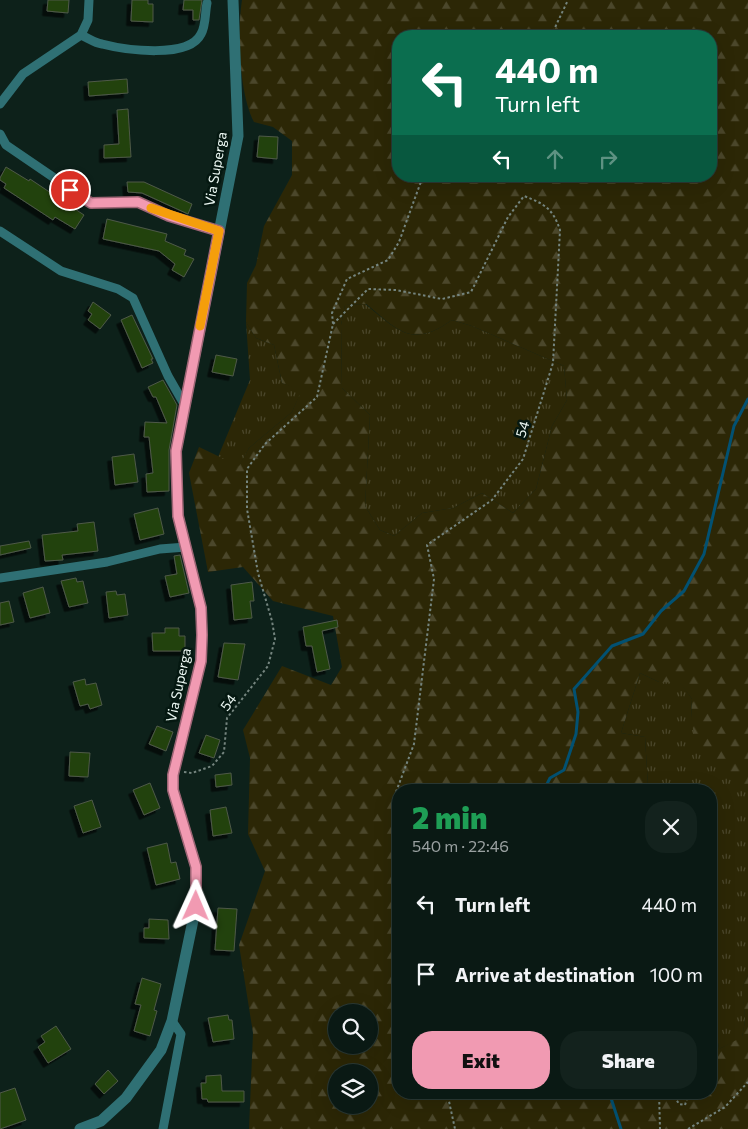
<!DOCTYPE html>
<meta charset="utf-8">
<style>
:root{--surface:#0a1914;--page:#13221d;--text:#f1f3f6;--muted:#99a0a0;--line:#2a3834;--accent:#f19ab2}
body{margin:0;font-family:Commissioner,sans-serif;background:var(--page);color:var(--text);height:100vh;display:flex;flex-direction:column;font-size:19px;white-space:nowrap}
*{box-sizing:border-box;margin:0}
p{font-size:16px;color:var(--muted)}
.icon{flex:none;width:28px;height:28px;fill:none;stroke:currentColor;stroke-width:2;stroke-linecap:round;stroke-linejoin:round}
.map{position:relative;flex:1;overflow:hidden}
.sheet{position:absolute;left:392px;top:784px;width:325px;height:315px;display:flex;flex-direction:column;background:var(--surface);border-radius:20px;box-shadow:0 5px 20px #0002,0 0 0 1px var(--line)}
.sheet>*{flex:none}
.top-card{position:absolute;left:392px;top:30px;width:325px;height:152px;border-radius:20px;box-shadow:0 5px 20px #0002,0 0 0 1px var(--line);background:#0b6e4f;color:#fff;overflow:hidden}
.fabs{position:absolute;left:328px;top:1004px;display:grid;gap:10px}
.fabs a{display:grid;place-items:center;width:50px;height:50px;border-radius:50%;background:var(--surface);box-shadow:0 5px 20px #0002,0 0 0 1px var(--line);font-size:25px}
.pin{position:absolute;display:grid;place-items:center;width:42px;height:42px;color:#fff;margin:-21px;border:2px solid #fff;border-radius:50%;box-shadow:0 1px 5px #0007}
.me{position:absolute;width:55px;margin:-28px;rotate:1deg;stroke-linejoin:round;filter:drop-shadow(0 0 4px #0008)}
.turn{display:flex;align-items:center;gap:18px;height:105px;padding:0 20px;font-size:22px}
.turn .icon{width:65px;height:65px;stroke-width:2.5}
.turn b{display:block;font-size:35px;line-height:42px}
.lanes{display:flex;align-items:center;height:48px;padding:0 20px;background:#0003;justify-content:center;gap:25px;direction:ltr}
.lanes .off{opacity:.35}
.round{display:grid;place-items:center;flex:none;width:52px;height:52px;border-radius:20px;background:var(--page)}
.head{display:flex;align-items:center;justify-content:space-between;height:85px;padding:0 20px}
h1{font-size:30px;font-weight:800;line-height:38px;color:#1e9e55}
.action{display:flex;gap:10px;margin-top:auto;padding:10px 20px}
.action a{flex:1;height:58px;border-radius:20px;background:var(--accent);color:#111;font-size:20px;font-weight:800;line-height:58px;text-align:center}
.action a+a{background:var(--page);color:var(--text)}
ul{padding:0;list-style:none}
li{display:flex;align-items:center;gap:15px;height:70px;padding:0 20px}
li div{flex:1}
li b{display:block;font-size:19px}
li em{font-style:normal}
.map>svg:first-child{display:block}
.grass{fill:url(#grass-tufts)}
.forest{fill:url(#forest-firs);fill-rule:evenodd}
.lines{fill:none;stroke-linecap:round;stroke-linejoin:round}
.stream{stroke:#025172;stroke-width:3}
.building{fill:#23420d;stroke:#4e5948;filter:url(#shadow)}
.path{stroke:#75857f;stroke-width:2;stroke-dasharray:2.5 2.5;stroke-linecap:butt}
.minor{stroke:#2f7074;stroke-width:9}
.tertiary{stroke:#2f7074;stroke-width:11}
.route-casing{stroke:#9d6474;stroke-width:12}
.route{stroke:#f19ab2;stroke-width:9}
.slow{stroke:#f59e0b;stroke-width:9}
.labels{text-anchor:middle;dominant-baseline:central;stroke-width:5;stroke-linejoin:round;paint-order:stroke}
.street-label{font-size:14px;fill:#ebf7f2;stroke:#051811}
</style>
<div class="map">
<svg width="748" height="1129" viewBox="0 0 748 1129">
<defs>
<pattern id="grass-tufts" width="24" height="20" patternUnits="userSpaceOnUse" patternTransform="scale(1.25)"><rect width="24" height="20" fill="#2c2706"/><path d="M3 7l-1-3M5 7V3M7 7l1-3M15 17l-1-3M17 17v-4M19 17l1-3" fill="none" stroke="#4b472b"/></pattern>
<pattern id="forest-firs" width="22" height="20" patternUnits="userSpaceOnUse" patternTransform="scale(1.25)"><rect width="22" height="20" fill="#2c2706"/><path d="M5 1l3.5 6h-7zM16 11l3.5 6h-7z" fill="#4b472b"/></pattern>
<filter id="shadow"><feDropShadow dx="-4.5" dy="4.5" stdDeviation="0" flood-color="#0009"/></filter>
</defs>
<rect width="100%" height="100%" fill="#0d211a"/>
<path class="grass" d="M365,304C398,330 411,349 452,320L472,326L564,366L567,400L552,426L536,489L513,513L482,493L453,508L422,513L394,536L380,530L365,506L370,415L342,388L341,325L345,305Z
M246,322L256,338L274,345L282,383L302,390L292,412L249,448L239,467L218,457L250,380Z
M640,673L659,682H680L692,699L691,719L748,791V975C739,987 745,1004 745,1018C745,1024 743,1031 742,1038L719,1049L711,996V790H630L648,786L645,737L621,733Z"/>
<path class="forest" d="M242,0H748V791L708,754L695,739L691,719L692,699L680,683L659,682L640,673L621,733L645,737L648,786L630,790H399V1092H711V996L719,1049L742,1037C743,1031 745,1024 745,1017C744,1004 739,986 748,975V1129H249L253,1033L239,945L265,871L248,834L250,758L243,730L282,666L331,685L342,667L333,616L273,601L243,567L208,572L189,473L199,447L239,466L249,448L292,412L301,391L282,383L274,345L256,338L246,322L247,283L256,265L264,226L292,175V141L273,127L254,122C239,93 237,32 242,0ZM399,36H711V176H399ZM366,304C398,330 411,349 452,320L472,326L564,366L567,400L552,426L536,489L513,513L482,493L453,508L422,513L394,536L380,530L365,506L370,415L342,388L341,325L345,305ZM336,1012H369V1045H336ZM336,1072H369V1105H336Z"/>
<g class="lines">
<path class="stream" d="M544,790L550,778L564,770L576,734L578,712L574,689L612,646L643,634L661,611L684,591L704,554L734,426L748,399
M609,1092L621,1129"/>
</g>
<path class="building" d="M48,0H69L68,13L47,11Z
M132,0H148V4H153V22L131,21Z
M184,0H202L199,20H193V10H183Z
M127,79L128,93L89,96L88,82Z
M128,109L131,157L104,158V145L119,144L117,110Z
M259,136L278,137L277,159L257,157Z
M6,167L29,181L30,179L84,215L75,229L55,217L53,220L4,188L6,184L0,180V178Z
M127,182H144L192,204L188,214L142,193L128,192Z
M107,219L167,234L165,241L186,250L184,255L194,259L184,277L172,270L175,264L159,251L103,239Z
M93,302L111,315L100,329L88,320L92,314L88,311Z
M132,315L153,359H151L153,363L142,368L121,320Z
M216,355L237,359L233,376L212,372Z
M163,380L177,405L169,450V491L147,492L146,474L153,473L149,437H144L145,422L167,423L156,397H153L148,387Z
M134,454L138,482L115,485L112,457Z
M158,508L164,534L140,540L134,514Z
M94,522L98,551L62,555L63,560L45,561L42,535L78,531L77,524Z
M29,541L31,548L0,555V546Z
M180,555L189,593L170,597L165,576L177,574L174,556Z
M76,578L77,582L83,581L88,603L69,607L61,581Z
M252,582L254,601H250L252,618L234,620L231,585Z
M43,587L50,613L30,618L23,593Z
M116,591L117,595L125,594L128,615L109,618L106,592Z
M9,601L14,622L0,625V603Z
M337,620L338,627L322,631L330,669L317,672L312,646H306L303,627Z
M165,628H179V636H185V651H153L152,633H165Z
M224,643L245,644L238,680L218,677Z
M85,679L86,685L96,683L102,705L90,709L88,704L80,706L73,682Z
M157,726L173,732L166,751L149,744Z
M206,735L220,740L214,758L199,753Z
M70,752L90,753L88,777L69,776Z
M231,773L232,785L216,787L215,775Z
M150,783L160,808L144,815L133,790Z
M92,800L101,827L83,833L74,806Z
M226,807L232,833L213,836L210,810Z
M167,843L171,863L176,862L180,879L156,885L147,848Z
M218,908L237,909L234,951L215,950Z
M149,919L168,920L169,939L144,938V928H149Z
M142,978L161,984L154,1010L157,1011L150,1036L134,1031L141,1005L135,1004Z
M228,1015L229,1020H232L234,1039L213,1042L208,1018Z
M56,1026L71,1049L48,1063L38,1047L45,1042L41,1036Z
M108,1070L118,1081L104,1094L95,1084Z
M221,1075L222,1091H244V1102H208L207,1099H202L201,1083H206V1076Z
M15,1088L26,1120L0,1129V1093Z"/>
<g class="lines">
<path class="path" d="M551,36L568,0
M333,324L368,289L396,290L442,299L471,292L508,217L524,196C545,204 553,209 560,230L553,363L523,459L492,500L427,545L434,579L414,744L396,792L399,806
M184,772L192,773L212,766L224,752L227,718L268,666L275,639L272,621L258,573L247,509V469L265,444L317,397L333,324L332,313L347,279L388,260L399,242L423,176
M447,1092L455,1129
M659,1092L660,1129
M672,1092L679,1104L685,1105L689,1092
M688,1129L725,1107L748,1082"/>
<path class="minor" d="M81,35C88,38 95,43 102,44C125,50 189,59 201,34C206,26 205,12 207,3
M0,104L23,74L81,35L88,20L89,0
M0,134L6,145L91,203L138,202L169,215L219,231
M0,231L61,271L118,289L133,298L168,376L184,404
M0,578L107,562L160,549L186,547
M163,1129L181,1034L172,1021"/>
<path class="tertiary" d="M80,1129L101,1121L126,1098L161,1050L172,1021L196,906V867L173,790V775L201,661L202,635L201,608L178,516L176,451L238,136L233,0"/>
</g>
<g class="lines">
<defs>
<path id="route" d="M70,190L91,203L138,202L169,216L219,231L176,451L178,516L201,608L202,635L201,661L173,775V790L196,867V906"/>
</defs>
<use href="#route" class="route-casing"/>
<use href="#route" class="route"/>
<path class="slow" d="M151,208L219,231L200,326"/>
</g>
<g class="labels">
<g class="street-label">
<text transform="translate(215 169) rotate(-80)">Via Superga</text>
<text transform="translate(522 429) rotate(-73)">54</text>
<text transform="translate(178 685) rotate(-78)">Via Superga</text>
<text transform="translate(228 702) rotate(-54)">54</text>
</g>
</g>
</svg>
<div class="fabs">
<a><svg class="icon" aria-label="search" viewBox="0 0 24 24"><circle cx="10" cy="10" r="6"/><path d="M15 15l6 6"/></svg></a>
<a><svg class="icon" aria-label="layers" viewBox="0 0 24 24"><path d="M12 4l9 5-9 5-9-5zM3 14l9 5 9-5"/></svg></a>
</div>
<div class="pin" style="left:70px;top:190px;background:#d93025"><svg class="icon" aria-label="arrive" viewBox="0 0 24 24"><path d="M6 21V4h12l-3 4 3 4H6"/></svg></div>
<svg class="me" style="left:196px;top:906px" viewBox="-20 -20 40 40"><path d="M0-17L14 15 0 8-14 15z" fill="#f19ab2" stroke="#fff" stroke-width="4"/></svg>
<div class="top-card">
<div class="turn"><svg class="icon" aria-label="left" viewBox="0 0 24 24"><path d="M17 20v-9H6M10 6l-5 5 5 5"/></svg><div><b>440 m</b>Turn left</div></div>
<div class="lanes"><svg class="icon" aria-label="left" viewBox="0 0 24 24"><path d="M17 20v-9H6M10 6l-5 5 5 5"/></svg><svg class="icon off" aria-label="ahead" viewBox="0 0 24 24"><path d="M12 20V5M6 11l6-6 6 6"/></svg><svg class="icon off" aria-label="right" viewBox="0 0 24 24"><path d="M7 20v-9h11M14 6l5 5-5 5"/></svg></div>
</div>
<section class="sheet">
<div class="head"><div><h1>2 min</h1><p>540 m · 22:46</p></div><a class="round"><svg class="icon" aria-label="close" viewBox="0 0 24 24"><path d="M6 6l12 12M18 6L6 18"/></svg></a></div>
<ul>
<li><svg class="icon" aria-label="left" viewBox="0 0 24 24"><path d="M17 20v-9H6M10 6l-5 5 5 5"/></svg><div><b>Turn left</b></div><em>440 m</em></li>
<li><svg class="icon" aria-label="arrive" viewBox="0 0 24 24"><path d="M6 21V4h12l-3 4 3 4H6"/></svg><div><b>Arrive at destination</b></div><em>100 m</em></li>
</ul>
<div class="action"><a>Exit</a><a>Share</a></div>
</section>
</div>
